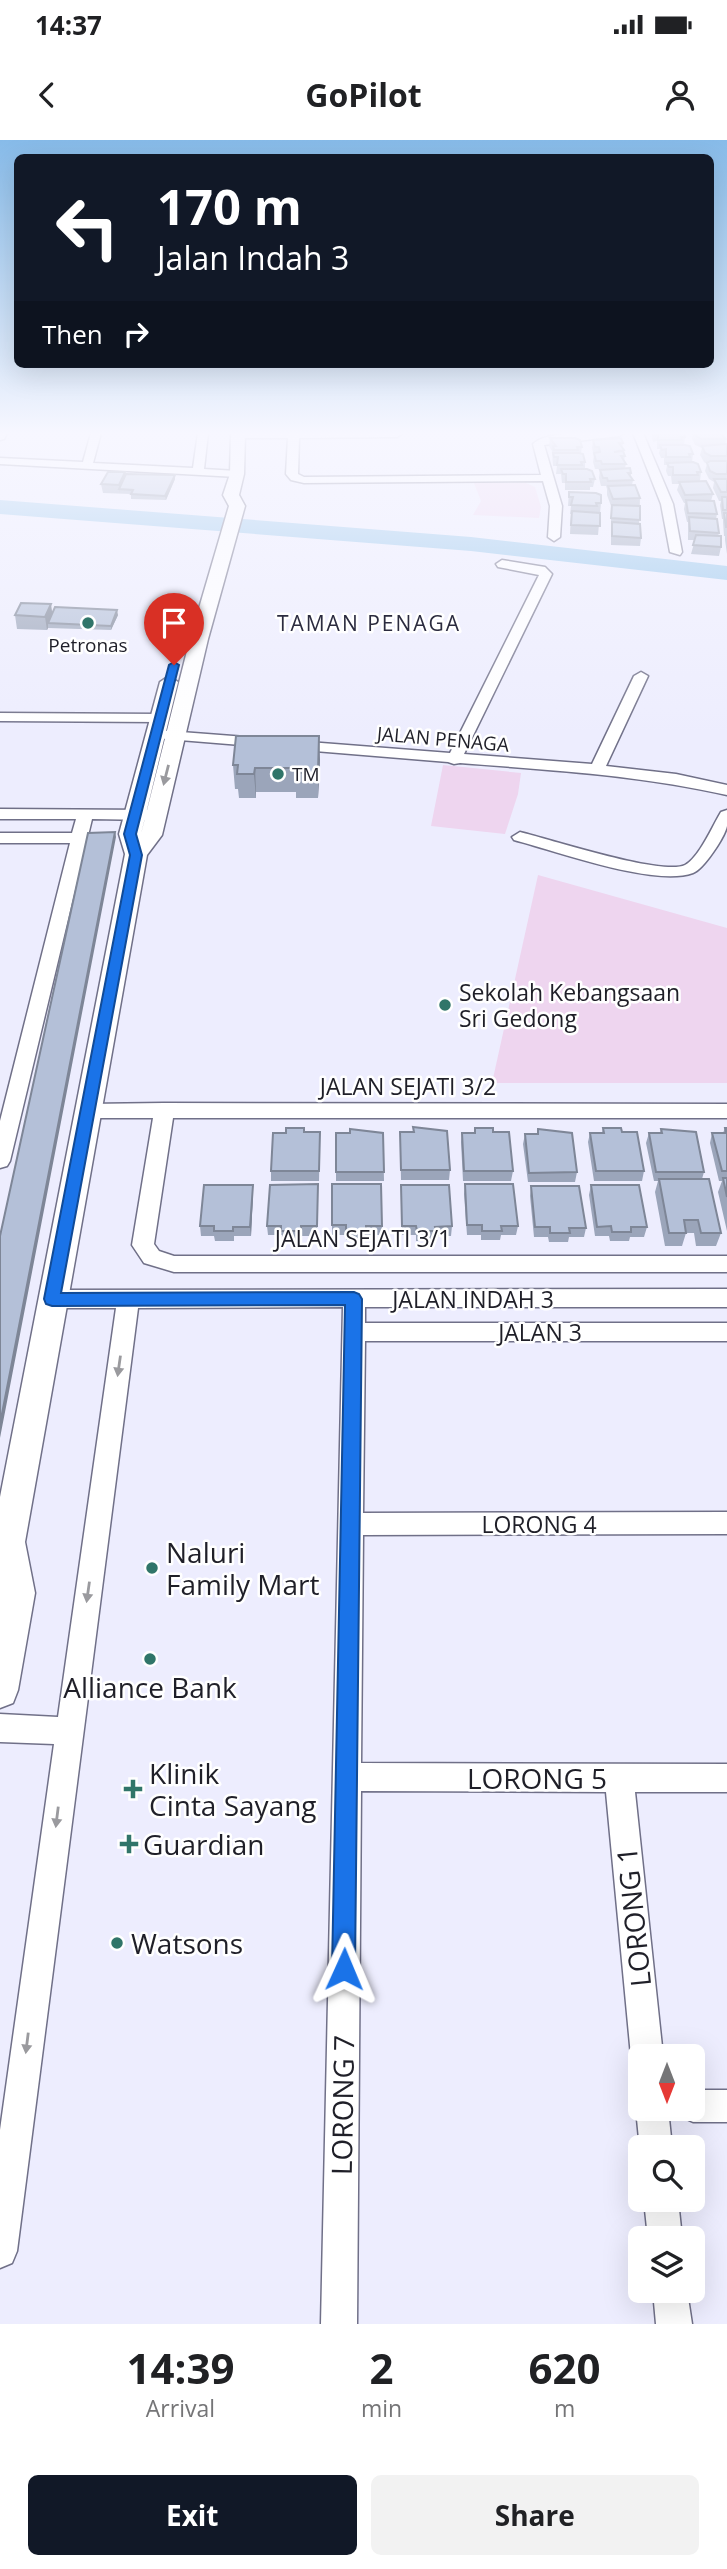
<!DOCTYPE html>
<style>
:root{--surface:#fff;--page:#f2f2f2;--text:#202124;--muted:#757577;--accent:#111827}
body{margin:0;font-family:"Open Sans",sans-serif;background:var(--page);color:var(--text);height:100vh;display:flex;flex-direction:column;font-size:26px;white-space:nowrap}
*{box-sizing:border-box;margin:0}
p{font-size:23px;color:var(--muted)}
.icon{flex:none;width:38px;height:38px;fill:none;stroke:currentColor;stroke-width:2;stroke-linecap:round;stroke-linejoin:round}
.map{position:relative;height:2184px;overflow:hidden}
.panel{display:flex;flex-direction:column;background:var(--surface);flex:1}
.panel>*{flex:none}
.guide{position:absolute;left:14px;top:14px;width:700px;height:214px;border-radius:10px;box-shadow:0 7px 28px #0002;background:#111827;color:#fff;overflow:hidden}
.needle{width:46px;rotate:180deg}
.controls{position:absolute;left:628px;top:1904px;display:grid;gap:14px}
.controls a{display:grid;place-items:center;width:77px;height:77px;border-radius:10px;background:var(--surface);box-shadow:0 7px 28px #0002;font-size:35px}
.pin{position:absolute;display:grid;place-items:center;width:60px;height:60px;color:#fff;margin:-72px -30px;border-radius:50% 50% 50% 0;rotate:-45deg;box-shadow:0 0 7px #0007}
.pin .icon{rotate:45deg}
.me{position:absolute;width:77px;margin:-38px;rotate:1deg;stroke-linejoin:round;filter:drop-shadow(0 0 5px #0008)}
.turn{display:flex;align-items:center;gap:24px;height:147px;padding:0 28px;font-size:32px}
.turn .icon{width:91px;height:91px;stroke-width:2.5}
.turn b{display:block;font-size:49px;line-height:60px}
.then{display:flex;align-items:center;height:66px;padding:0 28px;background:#0003;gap:14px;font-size:26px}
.eta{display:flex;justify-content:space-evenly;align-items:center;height:119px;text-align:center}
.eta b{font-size:42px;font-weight:700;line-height:49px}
.primary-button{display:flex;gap:14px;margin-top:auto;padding:14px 28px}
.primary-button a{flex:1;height:80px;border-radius:10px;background:var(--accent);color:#fff;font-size:28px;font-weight:700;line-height:80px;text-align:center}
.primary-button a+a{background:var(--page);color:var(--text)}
.status{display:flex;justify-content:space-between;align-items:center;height:49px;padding:0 35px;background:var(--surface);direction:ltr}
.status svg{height:19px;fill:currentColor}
header{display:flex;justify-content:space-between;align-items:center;height:91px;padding:0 28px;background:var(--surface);font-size:32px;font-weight:700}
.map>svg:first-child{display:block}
.green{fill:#eed5ef}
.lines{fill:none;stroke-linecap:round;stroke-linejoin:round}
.river{fill:#95c5eb;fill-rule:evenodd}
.street-casing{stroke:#707088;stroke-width:3}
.secondary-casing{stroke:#707088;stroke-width:3}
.street{fill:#fff;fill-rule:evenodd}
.secondary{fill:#fff;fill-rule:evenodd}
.wall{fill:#9ba5ba}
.shaded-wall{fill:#7e8697}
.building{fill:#b4c0d8;stroke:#7e8697;stroke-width:2}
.oneway{fill:#9a9a9e}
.route{fill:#1a73e8;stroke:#114b97;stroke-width:2}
.poi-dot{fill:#307569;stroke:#fff;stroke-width:2.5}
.labels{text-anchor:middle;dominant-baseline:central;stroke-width:5;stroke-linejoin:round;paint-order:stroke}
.far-poi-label{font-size:19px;fill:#1f1f28;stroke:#fff}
.far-street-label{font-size:19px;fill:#1f1f28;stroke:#fff}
.far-neighbourhood-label{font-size:21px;letter-spacing:2px;fill:#2b2b3f;stroke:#fff}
.poi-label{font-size:23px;fill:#1f1f28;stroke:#fff;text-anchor:start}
.street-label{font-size:23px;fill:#1f1f28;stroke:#fff}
.near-poi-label{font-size:28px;fill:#1f1f28;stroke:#fff;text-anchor:start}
.near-street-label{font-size:28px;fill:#1f1f28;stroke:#fff}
</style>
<div class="status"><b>14:37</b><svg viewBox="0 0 49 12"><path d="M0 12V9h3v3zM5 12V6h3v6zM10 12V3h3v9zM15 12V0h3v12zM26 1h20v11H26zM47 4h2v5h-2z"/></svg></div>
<header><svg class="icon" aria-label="back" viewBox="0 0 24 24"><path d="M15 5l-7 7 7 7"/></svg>GoPilot<svg class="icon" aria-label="person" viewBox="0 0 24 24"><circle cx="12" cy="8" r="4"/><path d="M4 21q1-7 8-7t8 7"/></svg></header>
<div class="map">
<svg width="727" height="2184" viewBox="0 0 727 2184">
<rect width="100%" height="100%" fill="#ededfe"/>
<path class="green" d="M474,343H526L535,347L541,367L539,378L473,375L481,361Z
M443,625L521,633L518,654L505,694L431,686Z
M538,735L727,788V943H492Z"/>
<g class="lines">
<path class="river" d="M0,360L471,397L727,426V440L471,411L0,374Z"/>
<defs>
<path id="street" d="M0,293H7L4,299L0,300Z
M91,293H101L93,323L193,328L198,293H208L204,329L237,331L243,334L237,337L0,324V318L83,322Z
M234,293L402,294L397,297L299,298L298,334L304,337L541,335L533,304C547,290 604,292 624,293L619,296L544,305L562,366L560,397L554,401L548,397L550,366L543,341L304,343L291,340L286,334L288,298H238L234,297Z
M633,293H643L673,364L682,412L680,415L670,412L661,364Z
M502,420L545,427L552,434L464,614L592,624L634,536L641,532L648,536L606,626L676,634L727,645V655C639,635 550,630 460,623L454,624L448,622L155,598L148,594L155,590L450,613L539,435L498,427L496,424Z
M0,573L159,574L166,578L159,582L0,581Z
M0,669L150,670L158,675L150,680L92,679L10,1021L7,1026L0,1028V981L70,703H0V693H72L76,679H0Z
M727,670C727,675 727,681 727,686C725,697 703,730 693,733C654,747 556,711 514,700L512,697L520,692C549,699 662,736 685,725C699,718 713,685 721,672Z
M164,963L727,964V978H173L154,1104L159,1111L174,1116H727V1132H174L144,1123L132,1105L153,978H88L81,976L78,971L81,966L88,964Z
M727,1149V1167H365V1183H727V1201H365L363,1373L727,1372V1394L363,1395L361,1623L727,1624V1652H635L663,1916H640V1929L636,1927L631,1916L606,1652L361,1651L357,2184H321L343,1167L138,1168L17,2111L12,2123L0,2128V1990L54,1604L0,1602V1574L58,1577L116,1168H52L44,1165L41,1159L44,1153L52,1150Z
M693,1950H727V1982H693L682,1977L678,1969H693Z
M640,1958V1969H668L672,2007L640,2009L636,1969Z
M644,2060H678L682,2098H648Z
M653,2151H687L692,2184H656Z"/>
<path id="secondary" d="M231,293H245L244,334L239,355L245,366L208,499L162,695L147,715L25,1402L35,1453L18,1550L13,1563L0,1568V1357L125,714L119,694L160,542L169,536L178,542L141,694L190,499L229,366L223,355L230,334Z"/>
</defs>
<use href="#street" class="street-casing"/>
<use href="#secondary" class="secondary-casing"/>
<use href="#street" class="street"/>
<use href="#secondary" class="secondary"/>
</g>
<path class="wall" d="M652,293H684L685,297L684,305L693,314L692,322L701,332L700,341H697L713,354L711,361L717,374L716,379L719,393L718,396L721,407L719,416L691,414L695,400H688V382H687L684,369L685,363H684L677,350L679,344H672L671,336H668L666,331L667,325H664V318H661L659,313L660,309H657V301L653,302L652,297Z
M693,293H724L723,296L726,299L725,305L727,304V414L725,400V396H724L723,382V379H722L720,365L721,361H719L713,348L714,342L709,339L705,331L707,324L704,322L700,315L702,308L695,305L692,298Z
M550,298L582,307L581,313L585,322V329L595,339L593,347H590V350H565V343H562L561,334H556L557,326H553L552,311L549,306Z
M593,300L623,303L622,307L625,316L624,321L626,324L625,328L631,333V337L633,340L632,345L640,358L639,384L641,398L640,406L611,405V366L607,355V349L606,346H601L599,338L600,329H595L593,322L594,315L592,308Z
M175,335V339L166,360L131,359V354L103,353L101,344L125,336Z
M569,352L601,363L598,395L570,394L571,374H570L571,366H568Z
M53,473L118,475L111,490L48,488L47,490L17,489L15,475Z
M320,620L318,658H296V652H256V658H239L238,649H235L233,625Z
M475,988L493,992L513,1031L511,1041H463L461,1002L462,993H474Z
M603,988L622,992L644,1031L642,1041H594L588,1002L590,993H602Z
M725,988H727V1091L718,1052L722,1041H719L710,1003L712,993H723Z
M538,989L577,1032L575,1042H528L523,1004L525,994H537Z
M661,989L704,1032L702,1039L721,1093L716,1106H696L694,1093H686L682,1106H665L655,1052L658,1041H654L646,1003L649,993H660Z
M320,992L319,1041H271V1031L286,993Z
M400,992L450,1030L449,1040H401Z
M336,993H383L384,1041H336Z
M318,1044L317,1096H301V1100H282V1095H268L267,1086Z
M332,1044H381L382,1095H366V1100H346V1095H332Z
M465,1044L518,1086L516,1095H501L500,1100H481V1095H467L464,1054Z
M253,1045V1054L251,1096H234V1101H215L214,1096H201L200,1086Z
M401,1045L452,1086L451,1096H436L435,1101H416V1095H402Z
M591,1045L647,1087L644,1097H630L629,1101H610L609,1096H595L589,1055Z
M531,1046L586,1088L584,1097H569L568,1102H549L548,1097H534L530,1056Z"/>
<path class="shaded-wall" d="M125,332L126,341L119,349L120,354L119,345Z
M175,335V339L166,360L165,356Z
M51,464L53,478L48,483V488L47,490L45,477Z
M117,470L118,475L111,490V486Z
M319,596L320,620L318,658V633Z
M255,628L256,652V658L254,634Z
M115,692L116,697L0,1298V1284Z
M253,1045V1054L251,1096L250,1087Z"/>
<path class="building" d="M655,293H684L685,297H681L682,300H658V293Z
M695,293H720L726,299H702L697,297Z
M550,298H575L580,300L582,307H577L578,310H554L553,306H556Z
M621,298L623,303H619L624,310L614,312L623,311L625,316H621L626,324H602L601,321H596L594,313L600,312L599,307H595L593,300Z
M727,304V316H711L705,313L702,306Z
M660,305H685L690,306L693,314H689L690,317H666V309L662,310Z
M553,313H579L583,314L585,322H581L582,325H557L558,317H554Z
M710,321H727V334H716L710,331L707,323Z
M693,322L698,324L701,332H697L698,335H673V327H669L667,323Z
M630,328L631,333H628L633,340L608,341L607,338H603L600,330Z
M561,329H587L592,331L595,339H590L591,342H566V334H563Z
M108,332H125L119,345L101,344Z
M126,334L175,335L165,356L131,354L133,350L119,349Z
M714,339H727V352H721Z
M706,341L713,354L685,355L679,342Z
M635,345L640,358L613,359L608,346Z
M569,352L596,353L601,355V363H596L597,366L571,365L573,357H569Z
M722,357H727V370H723Z
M686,360L714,361L717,374L688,373Z
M612,365L640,366V380L611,378Z
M572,371L600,373V386L571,385Z
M724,373H727V387H726Z
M689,377L717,379L719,393L690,391Z
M612,382L640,384L641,398L612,396Z
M696,395L721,396V407L693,405Z
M21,463L51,464L45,477L15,475Z
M55,467L117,470L111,486L48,483Z
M236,596H319L318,633H295V628H255L254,634H237L238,625H233Z
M115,692L0,1284V1096L88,693Z
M413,987L447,991L450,1030H401L400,992H414Z
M286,988H304V992H320L319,1031H271L273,993H286Z
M475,988H493V992H509L513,1031H464L462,993H475Z
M603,988H621L622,992H637L644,1031H596L590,993H604Z
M725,988H727V1031H722L712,993H726Z
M350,989L383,993L384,1032H336V993H350Z
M538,989L572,993L577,1032L529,1033L525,994H538Z
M661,989L696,992L704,1032H656L649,993H662Z
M723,1038H727V1057Z
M659,1039H709L721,1093H701L698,1080H684L686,1093H669Z
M318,1044L317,1086H301V1091H281V1086H267L270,1045Z
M332,1044H381L382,1086H366V1091H346V1085H332Z
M465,1044H513L518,1086H501L502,1091H482V1085H467Z
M204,1045H253L250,1087H233V1091H214V1086H200Z
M401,1045H449L452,1086L435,1087L436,1091H417L416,1086H402Z
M591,1045H639L647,1087H631V1092H612L611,1086L597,1087Z
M531,1046H579L586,1088H569L570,1093H550V1087H535Z"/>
<defs><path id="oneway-solid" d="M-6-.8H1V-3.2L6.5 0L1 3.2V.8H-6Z" transform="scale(1.75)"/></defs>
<g class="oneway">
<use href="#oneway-solid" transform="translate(166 635) rotate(104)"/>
<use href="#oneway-solid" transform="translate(119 1226) rotate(98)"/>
<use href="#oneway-solid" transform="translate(88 1452) rotate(98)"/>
<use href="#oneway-solid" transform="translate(57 1677) rotate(97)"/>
<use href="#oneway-solid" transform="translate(27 1903) rotate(97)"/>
</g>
<linearGradient id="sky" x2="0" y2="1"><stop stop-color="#87bbe9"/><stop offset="0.49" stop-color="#f7f7ff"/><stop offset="1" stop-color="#f7f7ff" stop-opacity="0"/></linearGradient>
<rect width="727" height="598" fill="url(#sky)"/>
<path class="route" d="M174,522L179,525L136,694L142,715L61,1153L354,1152L359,1154L362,1159L355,1829L352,1837L344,1840L336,1837L332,1829L345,1165L52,1166L46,1164L44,1159L130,715L124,694L169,525Z"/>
<g class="poi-dot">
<circle cx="88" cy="483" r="7"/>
<circle cx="278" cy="634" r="7"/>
<circle cx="445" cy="865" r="7"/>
<circle cx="152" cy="1428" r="7"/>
<circle cx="150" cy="1519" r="7"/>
<path d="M129.5 1638.5h7v7h7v7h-7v7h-7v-7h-7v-7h7z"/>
<path d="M125.5 1693.5h7v7h7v7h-7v7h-7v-7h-7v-7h7z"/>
<circle cx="117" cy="1803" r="7"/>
</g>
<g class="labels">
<g class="far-poi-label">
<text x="88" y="505">Petronas</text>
<text x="292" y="634" text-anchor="start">TM</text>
</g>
<g class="far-street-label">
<text transform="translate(443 599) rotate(5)">JALAN PENAGA</text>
</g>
<g class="far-neighbourhood-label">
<text x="369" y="483">TAMAN PENAGA</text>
</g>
<g class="poi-label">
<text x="459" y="852">Sekolah Kebangsaan<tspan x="459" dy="26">Sri Gedong</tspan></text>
</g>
<g class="street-label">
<text x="408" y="946">JALAN SEJATI 3/2</text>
<text x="363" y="1098">JALAN SEJATI 3/1</text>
<text x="473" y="1159">JALAN INDAH 3</text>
<text x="540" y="1192">JALAN 3</text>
<text x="539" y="1384">LORONG 4</text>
</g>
<g class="near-poi-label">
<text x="166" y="1412">Naluri<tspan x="166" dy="32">Family Mart</tspan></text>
<text x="150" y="1547" text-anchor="middle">Alliance Bank</text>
<text x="149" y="1633">Klinik<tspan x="149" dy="32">Cinta Sayang</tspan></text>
<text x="143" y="1704">Guardian</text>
<text x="131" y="1803">Watsons</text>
</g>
<g class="near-street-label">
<text x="537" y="1638">LORONG 5</text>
<text transform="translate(633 1777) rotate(-96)">LORONG 1</text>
<text transform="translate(342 1965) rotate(-89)">LORONG 7</text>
</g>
</g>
</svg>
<div class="controls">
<a><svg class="needle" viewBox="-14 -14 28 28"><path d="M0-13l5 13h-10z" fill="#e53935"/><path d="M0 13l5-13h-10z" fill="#757577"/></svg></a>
<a><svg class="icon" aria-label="search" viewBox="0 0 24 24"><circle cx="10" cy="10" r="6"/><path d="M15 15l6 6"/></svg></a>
<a><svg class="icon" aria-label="layers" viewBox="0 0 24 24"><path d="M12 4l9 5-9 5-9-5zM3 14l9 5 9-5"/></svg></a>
</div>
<div class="pin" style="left:174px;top:525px;background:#d93025"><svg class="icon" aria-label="arrive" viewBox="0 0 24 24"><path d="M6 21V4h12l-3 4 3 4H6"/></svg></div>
<svg class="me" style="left:344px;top:1829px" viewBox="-20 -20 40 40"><path d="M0-17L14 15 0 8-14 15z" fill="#1a73e8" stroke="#fff" stroke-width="4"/></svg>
<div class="guide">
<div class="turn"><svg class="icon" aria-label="left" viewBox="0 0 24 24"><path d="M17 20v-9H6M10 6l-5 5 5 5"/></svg><div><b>170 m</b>Jalan Indah 3</div></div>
<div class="then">Then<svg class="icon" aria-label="right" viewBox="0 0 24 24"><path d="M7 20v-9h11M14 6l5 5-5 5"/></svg></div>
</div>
</div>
<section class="panel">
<div class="eta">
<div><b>14:39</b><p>Arrival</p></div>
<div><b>2</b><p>min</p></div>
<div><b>620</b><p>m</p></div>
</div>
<div class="primary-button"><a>Exit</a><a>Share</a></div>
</section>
